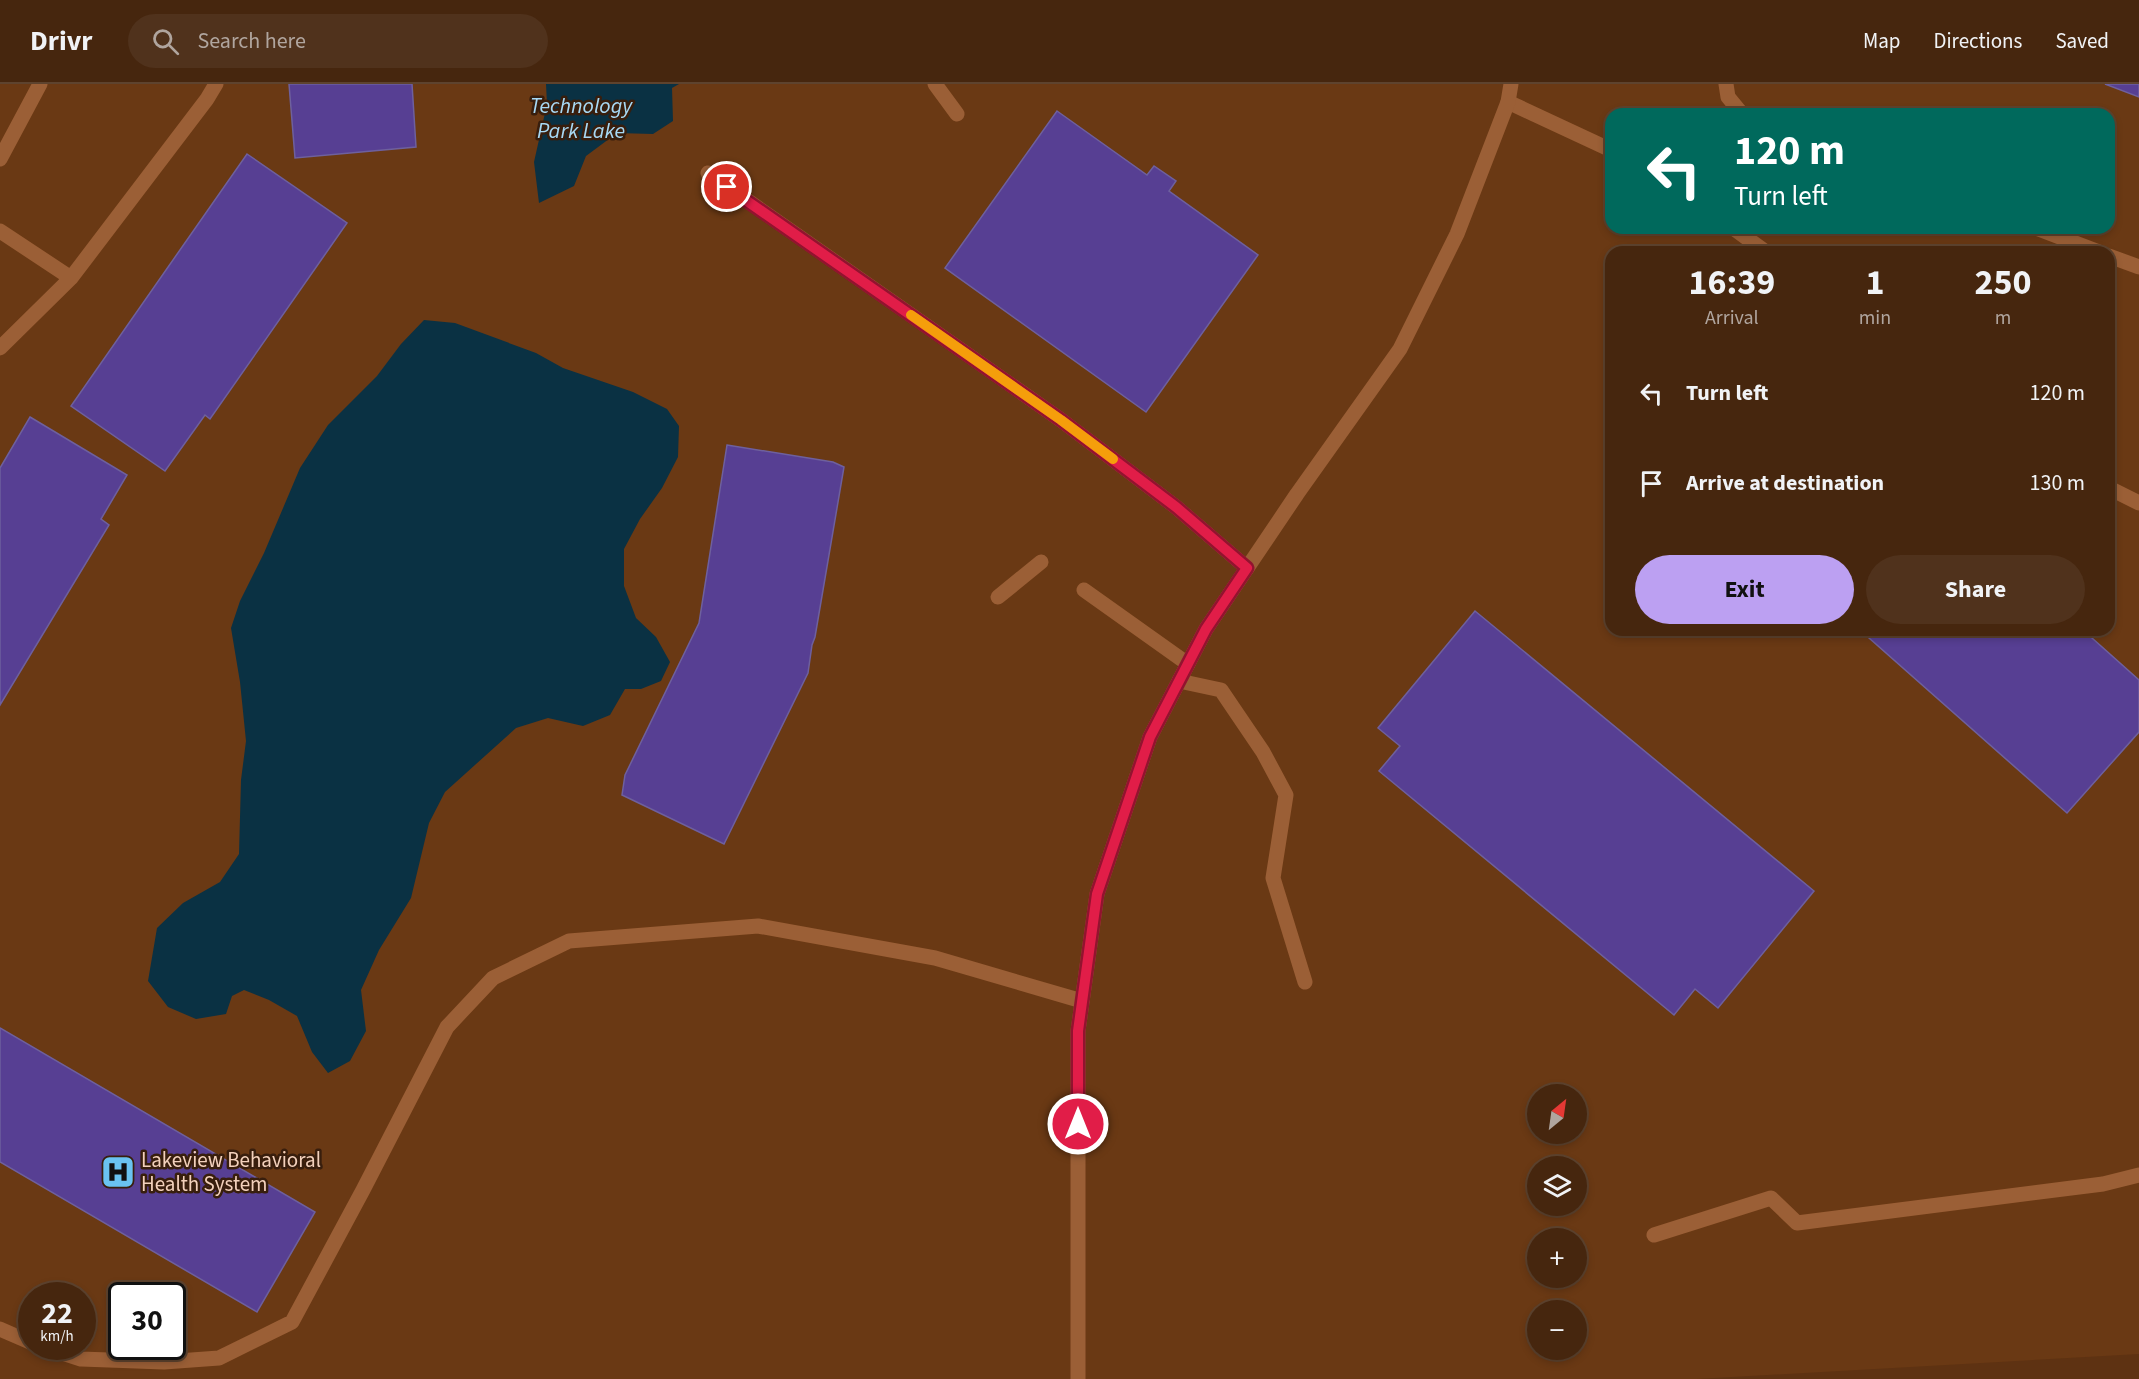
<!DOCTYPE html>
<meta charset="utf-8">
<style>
:root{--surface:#46260e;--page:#50321c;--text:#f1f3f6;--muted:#b0a59e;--line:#5e432e;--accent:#bca0f2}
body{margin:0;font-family:"Source Sans 3",sans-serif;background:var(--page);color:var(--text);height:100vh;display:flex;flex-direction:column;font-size:22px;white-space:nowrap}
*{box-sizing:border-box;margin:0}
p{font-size:20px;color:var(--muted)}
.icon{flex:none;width:33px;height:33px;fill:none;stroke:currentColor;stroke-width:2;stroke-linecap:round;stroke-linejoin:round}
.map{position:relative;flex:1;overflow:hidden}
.sheet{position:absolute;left:1605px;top:162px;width:510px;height:390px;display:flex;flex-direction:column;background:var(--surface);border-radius:18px;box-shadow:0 3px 9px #0003,0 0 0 2px var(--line)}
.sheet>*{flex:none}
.top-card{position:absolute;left:1605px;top:24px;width:510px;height:126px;border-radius:18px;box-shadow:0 3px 9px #0003,0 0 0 2px var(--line);background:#00695c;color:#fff;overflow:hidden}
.needle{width:39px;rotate:29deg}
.controls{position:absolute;left:1527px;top:1000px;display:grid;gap:12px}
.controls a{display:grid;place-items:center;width:60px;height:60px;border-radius:50%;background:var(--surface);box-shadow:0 3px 9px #0003,0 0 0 2px var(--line);font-size:30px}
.speed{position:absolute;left:18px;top:1198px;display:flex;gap:12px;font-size:30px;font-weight:700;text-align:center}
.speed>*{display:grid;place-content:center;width:78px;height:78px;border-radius:50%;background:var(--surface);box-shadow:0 3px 9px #0003,0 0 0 2px var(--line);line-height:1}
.speed small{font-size:15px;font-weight:400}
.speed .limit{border:3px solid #111;border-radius:9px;background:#fff;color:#111}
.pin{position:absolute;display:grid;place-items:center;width:51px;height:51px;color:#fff;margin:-26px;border:3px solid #fff;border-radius:50%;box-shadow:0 2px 6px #0007}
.me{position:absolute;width:66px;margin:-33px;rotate:0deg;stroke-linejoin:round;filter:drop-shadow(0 0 4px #0008)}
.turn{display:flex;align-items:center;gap:21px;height:126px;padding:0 30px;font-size:27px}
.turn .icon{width:78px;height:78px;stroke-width:2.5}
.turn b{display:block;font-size:42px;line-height:51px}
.eta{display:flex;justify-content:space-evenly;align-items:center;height:102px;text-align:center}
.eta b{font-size:36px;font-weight:700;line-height:42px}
.action{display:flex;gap:12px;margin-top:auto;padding:12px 30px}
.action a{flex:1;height:69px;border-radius:36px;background:var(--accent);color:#111;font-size:24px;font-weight:700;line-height:69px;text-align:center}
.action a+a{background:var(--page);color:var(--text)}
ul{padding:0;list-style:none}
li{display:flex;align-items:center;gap:18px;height:90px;padding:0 30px}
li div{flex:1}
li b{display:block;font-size:22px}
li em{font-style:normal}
header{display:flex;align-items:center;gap:36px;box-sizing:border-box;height:84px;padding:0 30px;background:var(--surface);border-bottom:2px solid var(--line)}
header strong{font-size:28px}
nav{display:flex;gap:33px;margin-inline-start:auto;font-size:21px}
.search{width:420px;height:54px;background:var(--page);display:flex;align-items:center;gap:15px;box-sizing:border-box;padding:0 21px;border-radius:33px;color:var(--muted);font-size:22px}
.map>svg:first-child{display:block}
.built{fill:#6a3914;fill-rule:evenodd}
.water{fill:#0a3143}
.building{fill:#573f93;stroke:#6e609e;stroke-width:1.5}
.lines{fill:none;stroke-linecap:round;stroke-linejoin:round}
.lane{stroke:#9b5f36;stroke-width:15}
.street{stroke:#9b5f36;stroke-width:15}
.route-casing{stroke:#92132f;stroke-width:15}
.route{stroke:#e11d48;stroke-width:10}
.slow{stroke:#f59e0b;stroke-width:10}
.labels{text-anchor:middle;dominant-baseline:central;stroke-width:5;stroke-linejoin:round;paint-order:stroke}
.poi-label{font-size:21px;fill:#f3d1bc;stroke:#381e0d;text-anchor:start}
.water-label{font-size:22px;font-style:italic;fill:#a7d9f5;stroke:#381e0d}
</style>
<header>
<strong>Drivr</strong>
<div class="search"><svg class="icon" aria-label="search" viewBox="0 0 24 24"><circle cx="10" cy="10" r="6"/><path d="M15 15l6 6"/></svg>Search here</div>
<nav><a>Map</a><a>Directions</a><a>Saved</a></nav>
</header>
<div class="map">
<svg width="2139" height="1295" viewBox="0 0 2139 1295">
<rect width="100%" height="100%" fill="#5e3212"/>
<path class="built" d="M0,0H2139V1270L1697,1295H0ZM1611,30H2109V144H1611ZM1611,168H2109V546H1611ZM1538,1011H1576V1050H1538ZM1538,1083H1576V1122H1538ZM1538,1155H1576V1194H1538ZM32,1212H82V1263H32ZM122,1212H172V1263H122ZM1538,1227H1576V1266H1538Z"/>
<path class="water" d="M546,0H679L672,4L673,37L653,50L617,49L586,72L574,102L539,119L534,78L547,20Z
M424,236L455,239L536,269L563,284L633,308L667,325L679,342L678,373L662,404L640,435L624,465V502L636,534L656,553L670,578L661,597L641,605H625L610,631L583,642L548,634L516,644L445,708L429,739L411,814L379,866L361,906L366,947L350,977L328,989L312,968L297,932L269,916L244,906L232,912L226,930L196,935L168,923L148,897L157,844L183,819L220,798L239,770L241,696L246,657L240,598L231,544L240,517L264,469L300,384L328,341L377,292L401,260Z"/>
<path class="building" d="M289,0H412L416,63L295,74Z
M2105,0H2139V13Z
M1057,27L1147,91L1154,82L1176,97L1169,107L1258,171L1146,328L945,184Z
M247,70L347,139L210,335L205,331L165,387L71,322Z
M30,333L127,391L101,435L109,441L0,621V384Z
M727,361L833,378L844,383L815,553L812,561L808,589L724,760L622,711L625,691L699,539Z
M1475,527L1814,807L1718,924L1695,905L1674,931L1379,687L1400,662L1378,644Z
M1860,546H2083L2139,596V648L2067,729Z
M0,944L315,1128L257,1228L0,1078Z"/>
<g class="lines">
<path class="lane" d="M935,0L957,30
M1726,0L1728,13L1742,30
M1508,18L1611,66
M0,75L40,0
M708,89L1061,336L1176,423L1247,484
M1733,144L1766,168
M2036,144L2099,168
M0,147L71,194
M2109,172L2139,183
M0,264L71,194L207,15L216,0
M2109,404L2139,419
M1084,506L1188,580
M998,513L1041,478
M1179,597L1221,606L1263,668L1286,711L1273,794L1305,898
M1654,1151L1771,1114L1797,1139L2103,1100L2139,1091
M0,1245L32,1259
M44,1263L81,1275L164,1278L219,1274L292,1238L363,1106L447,943L493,894L569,857L758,842L935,874L1082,917"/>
<path class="street" d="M1078,1295V947L1097,810L1150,653L1206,545L1297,410L1400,265L1457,150L1508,18L1511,0"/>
</g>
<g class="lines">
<defs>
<path id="route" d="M727,103L1061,336L1176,423L1247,484L1206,545L1150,653L1097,810L1078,947V1040"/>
</defs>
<use href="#route" class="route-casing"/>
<use href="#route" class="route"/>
<path class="slow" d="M911,231L1061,336L1113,375"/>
</g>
<defs>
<symbol id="hospital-square" viewBox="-11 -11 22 22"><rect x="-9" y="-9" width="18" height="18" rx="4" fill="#6ac3f1" stroke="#381e0d"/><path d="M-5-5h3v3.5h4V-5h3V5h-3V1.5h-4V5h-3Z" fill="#111"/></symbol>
</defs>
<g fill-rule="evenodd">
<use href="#hospital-square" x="99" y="1069" width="38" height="38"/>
</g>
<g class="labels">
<g class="poi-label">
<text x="141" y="1076">Lakeview Behavioral<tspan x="141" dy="24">Health System</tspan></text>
</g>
<g class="water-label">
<text x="581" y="22">Technology<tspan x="581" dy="25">Park Lake</tspan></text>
</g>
</g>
</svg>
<div class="controls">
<a><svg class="needle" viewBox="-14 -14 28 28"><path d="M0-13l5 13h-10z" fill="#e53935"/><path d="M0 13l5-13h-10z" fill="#b0a59e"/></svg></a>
<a><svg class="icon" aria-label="layers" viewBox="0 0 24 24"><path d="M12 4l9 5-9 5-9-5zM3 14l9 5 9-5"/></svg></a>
<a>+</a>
<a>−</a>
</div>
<div class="speed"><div>22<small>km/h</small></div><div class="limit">30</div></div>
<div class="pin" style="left:727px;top:103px;background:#d93025"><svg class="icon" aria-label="arrive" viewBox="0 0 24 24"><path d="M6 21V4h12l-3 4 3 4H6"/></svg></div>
<svg class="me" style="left:1078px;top:1040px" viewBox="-20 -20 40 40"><circle r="17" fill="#e11d48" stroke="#fff" stroke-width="3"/><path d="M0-11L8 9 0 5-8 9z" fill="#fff"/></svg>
<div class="top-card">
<div class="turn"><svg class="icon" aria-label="left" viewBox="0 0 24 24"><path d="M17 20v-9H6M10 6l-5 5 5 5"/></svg><div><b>120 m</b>Turn left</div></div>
</div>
<section class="sheet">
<div class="eta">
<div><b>16:39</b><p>Arrival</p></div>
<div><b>1</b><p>min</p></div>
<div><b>250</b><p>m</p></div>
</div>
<ul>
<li><svg class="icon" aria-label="left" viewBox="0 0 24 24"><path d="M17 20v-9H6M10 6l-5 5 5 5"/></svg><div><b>Turn left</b></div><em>120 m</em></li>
<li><svg class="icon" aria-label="arrive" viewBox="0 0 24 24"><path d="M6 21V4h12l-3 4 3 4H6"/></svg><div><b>Arrive at destination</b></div><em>130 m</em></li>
</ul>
<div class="action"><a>Exit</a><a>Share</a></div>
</section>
</div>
